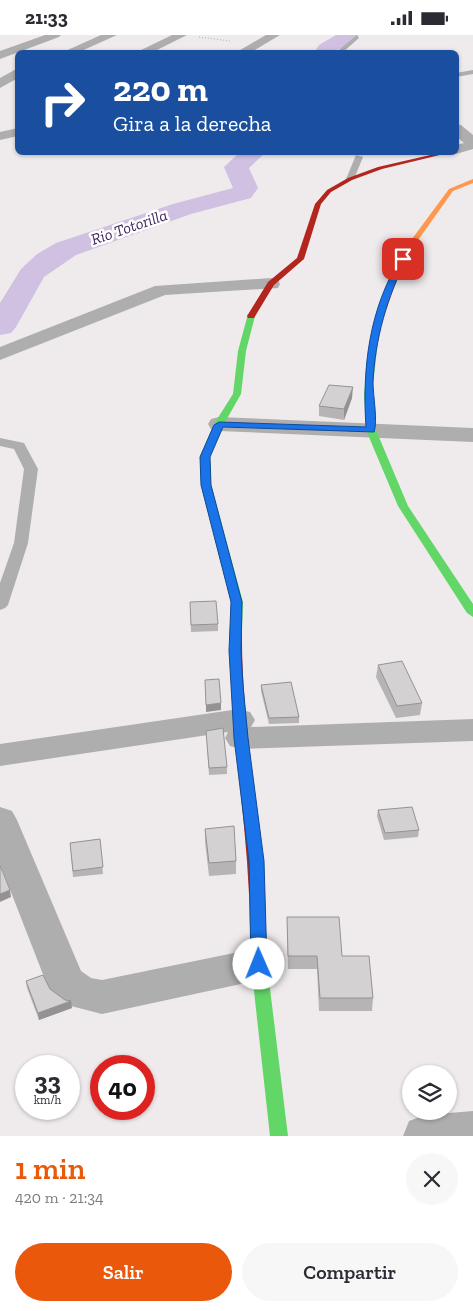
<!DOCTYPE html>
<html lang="es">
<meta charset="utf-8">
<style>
:root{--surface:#fff;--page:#f7f7f7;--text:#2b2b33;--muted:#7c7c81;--accent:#ea580c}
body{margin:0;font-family:"Zilla Slab",serif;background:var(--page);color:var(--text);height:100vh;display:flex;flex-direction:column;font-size:19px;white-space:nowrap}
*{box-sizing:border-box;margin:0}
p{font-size:16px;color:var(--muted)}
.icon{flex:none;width:28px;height:28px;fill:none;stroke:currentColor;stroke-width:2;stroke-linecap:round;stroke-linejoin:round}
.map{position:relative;height:1101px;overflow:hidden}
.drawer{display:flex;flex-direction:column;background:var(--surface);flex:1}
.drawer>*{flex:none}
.guide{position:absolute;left:15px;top:15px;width:444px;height:105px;border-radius:8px;box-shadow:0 1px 4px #0004;background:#1a4fa0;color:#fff;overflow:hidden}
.buttons{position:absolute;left:402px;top:1030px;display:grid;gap:10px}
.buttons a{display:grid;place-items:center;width:55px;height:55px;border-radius:50%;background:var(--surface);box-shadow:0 1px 4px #0004;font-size:25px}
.speed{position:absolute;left:15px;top:1020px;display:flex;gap:10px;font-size:25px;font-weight:700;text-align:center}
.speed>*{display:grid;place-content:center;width:65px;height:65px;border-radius:50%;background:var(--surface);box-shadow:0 1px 4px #0004;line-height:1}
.speed small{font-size:12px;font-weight:400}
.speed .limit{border:8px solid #d22;background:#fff;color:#111}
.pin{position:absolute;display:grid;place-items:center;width:42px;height:42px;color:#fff;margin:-21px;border-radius:10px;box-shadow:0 2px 8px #0006}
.me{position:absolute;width:55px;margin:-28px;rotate:359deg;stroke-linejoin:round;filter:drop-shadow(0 0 4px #0008)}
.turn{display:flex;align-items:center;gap:18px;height:105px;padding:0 15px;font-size:22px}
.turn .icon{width:65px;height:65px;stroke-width:2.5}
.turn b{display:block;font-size:35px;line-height:42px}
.round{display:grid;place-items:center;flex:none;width:52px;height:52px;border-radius:26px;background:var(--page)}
.head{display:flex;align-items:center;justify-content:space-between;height:85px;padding:0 15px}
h1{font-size:30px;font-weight:600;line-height:38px;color:var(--accent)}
.action{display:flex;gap:10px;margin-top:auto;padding:10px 15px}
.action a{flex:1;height:58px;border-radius:30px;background:var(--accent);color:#fff;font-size:20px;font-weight:600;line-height:58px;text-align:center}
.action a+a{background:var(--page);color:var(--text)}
.status{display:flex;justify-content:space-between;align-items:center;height:35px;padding:0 25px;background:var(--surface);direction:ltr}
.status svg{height:14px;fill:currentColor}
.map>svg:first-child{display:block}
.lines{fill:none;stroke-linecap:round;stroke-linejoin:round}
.river{fill:#d0c0e2;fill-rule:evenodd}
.path{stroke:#b3b0b1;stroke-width:1;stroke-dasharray:1 2;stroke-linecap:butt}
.lane{fill:#afaeaf;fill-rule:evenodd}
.street{fill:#afaeaf;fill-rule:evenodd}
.fast{fill:#63d668;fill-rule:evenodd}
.slow{fill:#ff974d;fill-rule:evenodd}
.jam{fill:#b3261e;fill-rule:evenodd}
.wall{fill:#b6b4b5}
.shaded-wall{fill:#949293}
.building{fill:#d4d1d2;stroke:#949293}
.route{fill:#1a73e8;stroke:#114b97}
.labels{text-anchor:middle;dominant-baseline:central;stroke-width:5;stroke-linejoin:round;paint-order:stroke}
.far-water-label{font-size:16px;font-style:italic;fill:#40235d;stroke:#fff}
</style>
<div class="status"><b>21:33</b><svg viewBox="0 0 49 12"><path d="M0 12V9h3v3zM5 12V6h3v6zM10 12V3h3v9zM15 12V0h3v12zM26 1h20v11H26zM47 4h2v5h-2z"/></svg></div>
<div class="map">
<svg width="473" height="1101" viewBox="0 0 473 1101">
<rect width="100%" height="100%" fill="#efebed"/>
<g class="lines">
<path class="river" d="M336,0H358C348,14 330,18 314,18L319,10Z
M239,118H265L249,133L258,153L251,163L191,179L76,220L44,242L16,292L11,298L0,300V268L21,234L37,219L56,208L173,169L233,153L224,132Z"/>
<path class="path" d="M199,2L230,6"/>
<path class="lane" d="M357,0L359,3L342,18H335Z
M473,35V39L456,42V38Z
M356,120L363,122L354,144L347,146L346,144Z
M0,403L24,408L38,434L28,508L8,570L5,573L0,575V548L14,508L24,434L14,414L0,411Z"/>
<path class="street" d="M45,0H61L59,2L0,24V16Z
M101,0H117L77,18H61Z
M172,0H187L151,18H135Z
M266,0H280L250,18H235Z
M18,33V43L0,53V43Z
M456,89L461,90L473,100V114L456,119L450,118H456V110L464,108L456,101Z
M18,93V101L0,105V97Z
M271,243L278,245L280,249L278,253L165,260L0,325V312L155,251Z
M219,382L473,393V407L219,396L211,394L208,389L211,384Z
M239,674L250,677L255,685L251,692L473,684V706L241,714L230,711L225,703L228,697L0,731V709Z
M0,772L12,776L17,785L81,936L91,943L102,945L259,913L273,918L278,929L273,940L259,945L102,979L67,970L52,959L46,947L0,829Z
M473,1076V1101H403L409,1086L425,1080Z"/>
<path class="fast" d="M248,279L255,281L246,316L241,359L224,389L210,421L211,450L243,567L242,595L236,599L230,595L231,567L201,450L200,421L214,389L233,359L238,316Z
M373,311L377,314L372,359L376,395L408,471L473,569V582L467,578L398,471L366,395L364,359L369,314Z
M257,853L262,855L265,859L267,929L288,1101H270L251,929L249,859L252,855Z"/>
<path class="slow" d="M473,144V148L453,156L416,208L398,241L381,291L377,314L373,317L370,316L369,314L373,291L390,241L409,208L449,154Z"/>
<path class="jam" d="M439,118H448L382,134L352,145L331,157L321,169L304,224L274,250L254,283H248L247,281L268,247L297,223L315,169L327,155L348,143L378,132Z
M236,591L242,595C241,684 259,771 265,859L262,863L257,865L252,863L249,859C245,771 229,684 230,595Z"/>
</g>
<path class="wall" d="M352,363L344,385L319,381V371Z
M190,567L218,589V596L191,597Z
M378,630L422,668L420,680L396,683L376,642Z
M261,650L299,682V688L269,689L261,656Z
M206,696L227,732V739L209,740Z
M378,775L419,795L418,802L384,805L377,781Z
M205,794L236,826V839L209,841L205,807Z
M100,804L103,839L73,842L70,808Z
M287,882L342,921L373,963L372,976H319L317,934H288L287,895Z
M26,946L50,954L72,973L39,985L27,953Z"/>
<path class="shaded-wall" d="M353,352L352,363L344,385V374Z
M221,668V675L206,677V670Z
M10,855L11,862L0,867V859Z
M71,966L72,973L39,985L38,978Z"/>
<path class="building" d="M329,350L353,352L344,374L319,371Z
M216,566L218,589L191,590L190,567Z
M402,626L422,668L397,671L378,630Z
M219,644L221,668L206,670L205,645Z
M291,647L299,682L269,683L261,650Z
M223,693L227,732L209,733L206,696Z
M412,772L419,795L385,798L378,775Z
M234,791L236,826L209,828L205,794Z
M100,804L103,832L73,836L70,808Z
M0,830L10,855L0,859Z
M287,882H339L342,921H369L373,963H320L317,921H288Z
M43,940L50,954L65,965L71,966L38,978L26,946Z"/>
<path class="route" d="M401,223L407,224C387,261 375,305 373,347C373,361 378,386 374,397L223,392L210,422L211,450L242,567L241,616L243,650L248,703L264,826L267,929L265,933L259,935L254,933L251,929L249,826L234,703L231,650L229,616L231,567L201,450L200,422L214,390L219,387L366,392C362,334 369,273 401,223Z"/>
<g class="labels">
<g class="far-water-label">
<text transform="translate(129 192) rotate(-19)">Rio Totorilla</text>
</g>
</g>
</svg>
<div class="buttons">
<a><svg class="icon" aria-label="layers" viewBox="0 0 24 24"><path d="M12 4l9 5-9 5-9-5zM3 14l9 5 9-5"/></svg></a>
</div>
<div class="speed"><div>33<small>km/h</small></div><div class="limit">40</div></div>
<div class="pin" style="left:403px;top:224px;background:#d93025"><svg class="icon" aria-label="arrive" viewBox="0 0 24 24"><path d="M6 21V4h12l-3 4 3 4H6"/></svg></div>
<svg class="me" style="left:259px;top:929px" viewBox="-20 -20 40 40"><circle r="19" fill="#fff"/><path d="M0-13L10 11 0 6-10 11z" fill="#1a73e8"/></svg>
<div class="guide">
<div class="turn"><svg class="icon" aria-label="right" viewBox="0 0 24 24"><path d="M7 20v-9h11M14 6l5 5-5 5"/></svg><div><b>220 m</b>Gira a la derecha</div></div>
</div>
</div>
<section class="drawer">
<div class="head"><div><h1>1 min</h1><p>420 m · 21:34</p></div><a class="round"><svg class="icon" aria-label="close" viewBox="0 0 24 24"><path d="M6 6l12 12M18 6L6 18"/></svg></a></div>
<div class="action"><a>Salir</a><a>Compartir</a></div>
</section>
